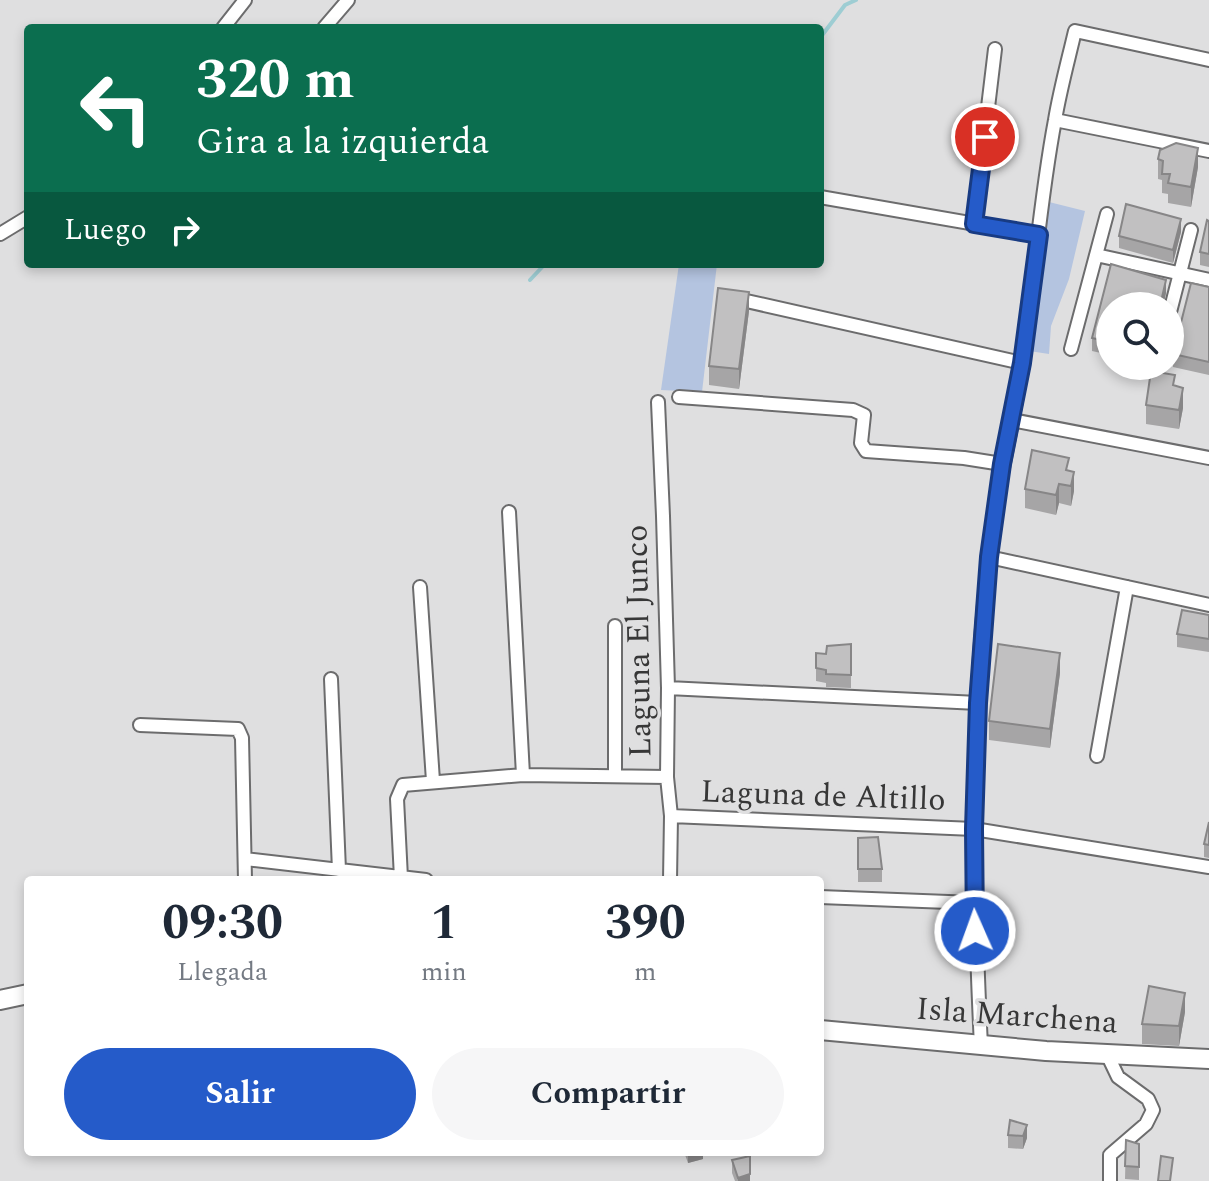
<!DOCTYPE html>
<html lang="es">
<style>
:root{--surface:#fff;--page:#f6f6f7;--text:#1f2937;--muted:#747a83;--accent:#255bc9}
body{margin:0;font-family:Spectral,serif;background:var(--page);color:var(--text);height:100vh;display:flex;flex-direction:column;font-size:30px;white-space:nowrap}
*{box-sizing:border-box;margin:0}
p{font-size:26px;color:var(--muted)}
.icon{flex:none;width:44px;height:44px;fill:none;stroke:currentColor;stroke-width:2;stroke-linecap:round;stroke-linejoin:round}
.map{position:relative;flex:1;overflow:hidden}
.drawer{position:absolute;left:24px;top:876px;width:800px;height:280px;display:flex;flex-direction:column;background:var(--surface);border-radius:8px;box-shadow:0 4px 12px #0003}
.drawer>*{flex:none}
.banner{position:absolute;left:24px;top:24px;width:800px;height:244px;border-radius:8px;box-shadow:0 4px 12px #0003;background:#0b6e4f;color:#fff;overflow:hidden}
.tools{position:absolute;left:1096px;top:292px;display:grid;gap:16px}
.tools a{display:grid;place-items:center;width:88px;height:88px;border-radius:50%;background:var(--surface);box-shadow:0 4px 12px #0003;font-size:40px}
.pin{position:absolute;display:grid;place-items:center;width:68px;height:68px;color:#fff;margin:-34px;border:4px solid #fff;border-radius:50%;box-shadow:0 2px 8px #0007}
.me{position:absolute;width:88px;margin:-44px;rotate:358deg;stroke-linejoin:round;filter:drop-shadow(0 0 6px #0008)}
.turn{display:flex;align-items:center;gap:28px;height:168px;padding:0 40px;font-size:36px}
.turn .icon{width:104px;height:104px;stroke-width:2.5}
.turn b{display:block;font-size:56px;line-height:68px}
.then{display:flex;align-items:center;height:76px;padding:0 40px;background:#0003;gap:16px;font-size:30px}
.eta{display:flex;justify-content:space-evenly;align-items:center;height:136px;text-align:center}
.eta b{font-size:48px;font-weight:700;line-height:56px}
.button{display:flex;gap:16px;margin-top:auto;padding:16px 40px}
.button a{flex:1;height:92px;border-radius:48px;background:var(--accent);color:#fff;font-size:32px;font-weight:700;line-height:92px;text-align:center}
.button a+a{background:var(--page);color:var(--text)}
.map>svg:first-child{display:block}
.green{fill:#b4c4e0}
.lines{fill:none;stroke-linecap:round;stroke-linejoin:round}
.stream{stroke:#9ecdd3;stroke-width:4}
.street-casing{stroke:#6c6c6d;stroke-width:16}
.secondary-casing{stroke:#6c6c6d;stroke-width:22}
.street{stroke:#fff;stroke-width:12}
.secondary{stroke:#fff;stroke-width:18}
.wall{fill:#a6a5a6}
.shaded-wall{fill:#878687}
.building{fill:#c1c0c1;stroke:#878687;stroke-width:2}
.route-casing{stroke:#183b83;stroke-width:20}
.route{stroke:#255bc9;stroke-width:14}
.labels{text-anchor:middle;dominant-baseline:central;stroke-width:7;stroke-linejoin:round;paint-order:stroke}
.street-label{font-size:32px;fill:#373737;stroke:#dfdfe0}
</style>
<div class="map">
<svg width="1209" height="1181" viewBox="0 0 1209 1181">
<rect width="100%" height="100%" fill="#dfdfe0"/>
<path class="green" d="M1045,201L1085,211L1069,279L1051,326L1049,354L1016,349Z
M679,264H717L702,392L661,390Z"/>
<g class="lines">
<path class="stream" d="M820,38L845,5L856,0
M530,280L545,264"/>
<defs>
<path id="street" d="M223,28L245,0
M324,28L348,0
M1055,120L1209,151
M820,197L1039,235
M974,224L995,49
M0,234L28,217
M1096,255L1209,280
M733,298L1022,363
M1170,312L1191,230
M1071,349L1107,214
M679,397L853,410L864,415L861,443L866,451L964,458L1002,464
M658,402L663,516L668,688L667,777L671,816L670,880
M1012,420L1209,458
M509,512L523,775
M989,557L1209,605
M420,587L433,781
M331,679L339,870
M668,688L978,703
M140,725L238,729L242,738L245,880
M1097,756L1127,587
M615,776V626
M671,816L974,829L1209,867
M245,859L426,880
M401,878L397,799L403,785L523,775L667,777
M820,897L974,903
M981,1046C973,883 970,719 989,556C996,490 1013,426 1023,360C1034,280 1040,199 1055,120C1060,90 1068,61 1075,31L1209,60
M1107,1054L1118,1077L1148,1099L1153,1110L1146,1124L1110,1155V1181"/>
<path id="secondary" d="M0,1000L28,994
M820,1030L1046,1051L1209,1059"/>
</defs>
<use href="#street" class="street-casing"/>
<use href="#secondary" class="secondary-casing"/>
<use href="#street" class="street"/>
<use href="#secondary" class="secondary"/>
</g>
<path class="wall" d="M1158,159L1198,167L1191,207L1168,203V194L1162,193V180L1158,179Z
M1209,221V267L1200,265V252Z
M1181,232L1173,263L1119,248V236Z
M1111,264L1166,280V293L1163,306H1110V355L1092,351V338Z
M1209,287V375L1173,367V354Z
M749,311L739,389L709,385V366Z
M1175,385L1183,408L1179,429L1146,424V405Z
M1069,471L1074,491L1071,506L1059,503L1056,515L1025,508V489Z
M1209,615V652L1177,647V634Z
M851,644V688L826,687V683L816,681V653L826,654Z
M1060,673L1050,748L989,740V721Z
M1209,822V858L1204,857V844Z
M858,838L882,869V882H858Z
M1185,1012L1179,1046L1142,1044V1024Z
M1010,1120L1027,1138L1023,1149L1008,1148V1135Z
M1126,1140L1139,1144V1180L1125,1179Z
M684,1152H703V1159L688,1163Z
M750,1156V1181H735L732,1173V1160Z"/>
<path class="shaded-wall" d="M1198,148V167L1191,207V187Z
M1181,219V232L1173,263V250Z
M1166,280V293L1163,306H1160Z
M749,292V311L739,389V369Z
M1183,388V408L1179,429V410Z
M1074,472V491L1071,506V486Z
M1059,484V503L1056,515V495Z
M1060,653V673L1050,748V729Z
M1185,993V1012L1179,1046V1026Z
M1027,1125V1138L1023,1149V1136Z
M688,1152H703V1159L688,1163Z
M750,1174V1181H738V1178Z"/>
<path class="building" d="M1176,143L1198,148L1191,187L1168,183L1170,174H1162L1163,161L1158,159L1160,150Z
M1126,204L1181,219L1173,250L1119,236Z
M1207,220L1209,221V254L1200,252Z
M1111,264L1166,280L1160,306H1110V342L1092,338Z
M1191,283L1209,287V362L1173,354Z
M718,288L749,292L739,369L709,366Z
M1151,371L1175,375L1173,385L1183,388L1179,410L1146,405Z
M1032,450L1069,458L1066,470L1074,472L1071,486L1059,484L1056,495L1025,489Z
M1182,610L1209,615V639L1177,634Z
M851,644V675L826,674V670L816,668V653L826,654L827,646Z
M998,644L1060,653L1050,729L989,721Z
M1209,822V845L1204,844Z
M878,837L882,869H858V838Z
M1149,986L1185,993L1179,1026L1142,1024Z
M1010,1120L1027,1125L1023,1136L1008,1135Z
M1126,1140L1139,1144V1167L1125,1166Z
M750,1156V1174L738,1178L732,1160Z
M1161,1156L1173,1158L1170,1181H1158Z"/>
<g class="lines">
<defs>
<path id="route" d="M975,931L974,829L978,703L989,557L1002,464L1022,363L1039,235L974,224L985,137"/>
</defs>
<use href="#route" class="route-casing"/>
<use href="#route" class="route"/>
</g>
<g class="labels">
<g class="street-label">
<text transform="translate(639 641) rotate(-91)">Laguna El Junco</text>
<text transform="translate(823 796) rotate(2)">Laguna de Altillo</text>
<text transform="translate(1017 1016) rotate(4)">Isla Marchena</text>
</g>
</g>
</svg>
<div class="tools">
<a><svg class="icon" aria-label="search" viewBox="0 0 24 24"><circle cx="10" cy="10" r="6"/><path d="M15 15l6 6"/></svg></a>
</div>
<div class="pin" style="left:985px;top:137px;background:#d93025"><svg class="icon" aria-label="arrive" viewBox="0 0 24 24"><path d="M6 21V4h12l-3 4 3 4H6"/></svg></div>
<svg class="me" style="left:975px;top:931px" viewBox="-20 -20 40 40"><circle r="17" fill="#255bc9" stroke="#fff" stroke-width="3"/><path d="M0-11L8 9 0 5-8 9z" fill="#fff"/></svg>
<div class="banner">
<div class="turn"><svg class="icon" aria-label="left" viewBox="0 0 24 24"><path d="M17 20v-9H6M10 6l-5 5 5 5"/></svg><div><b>320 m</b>Gira a la izquierda</div></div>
<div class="then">Luego<svg class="icon" aria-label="right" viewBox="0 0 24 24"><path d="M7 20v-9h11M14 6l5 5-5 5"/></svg></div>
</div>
<section class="drawer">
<div class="eta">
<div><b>09:30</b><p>Llegada</p></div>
<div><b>1</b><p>min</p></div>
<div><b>390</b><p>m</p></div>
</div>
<div class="button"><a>Salir</a><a>Compartir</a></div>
</section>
</div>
